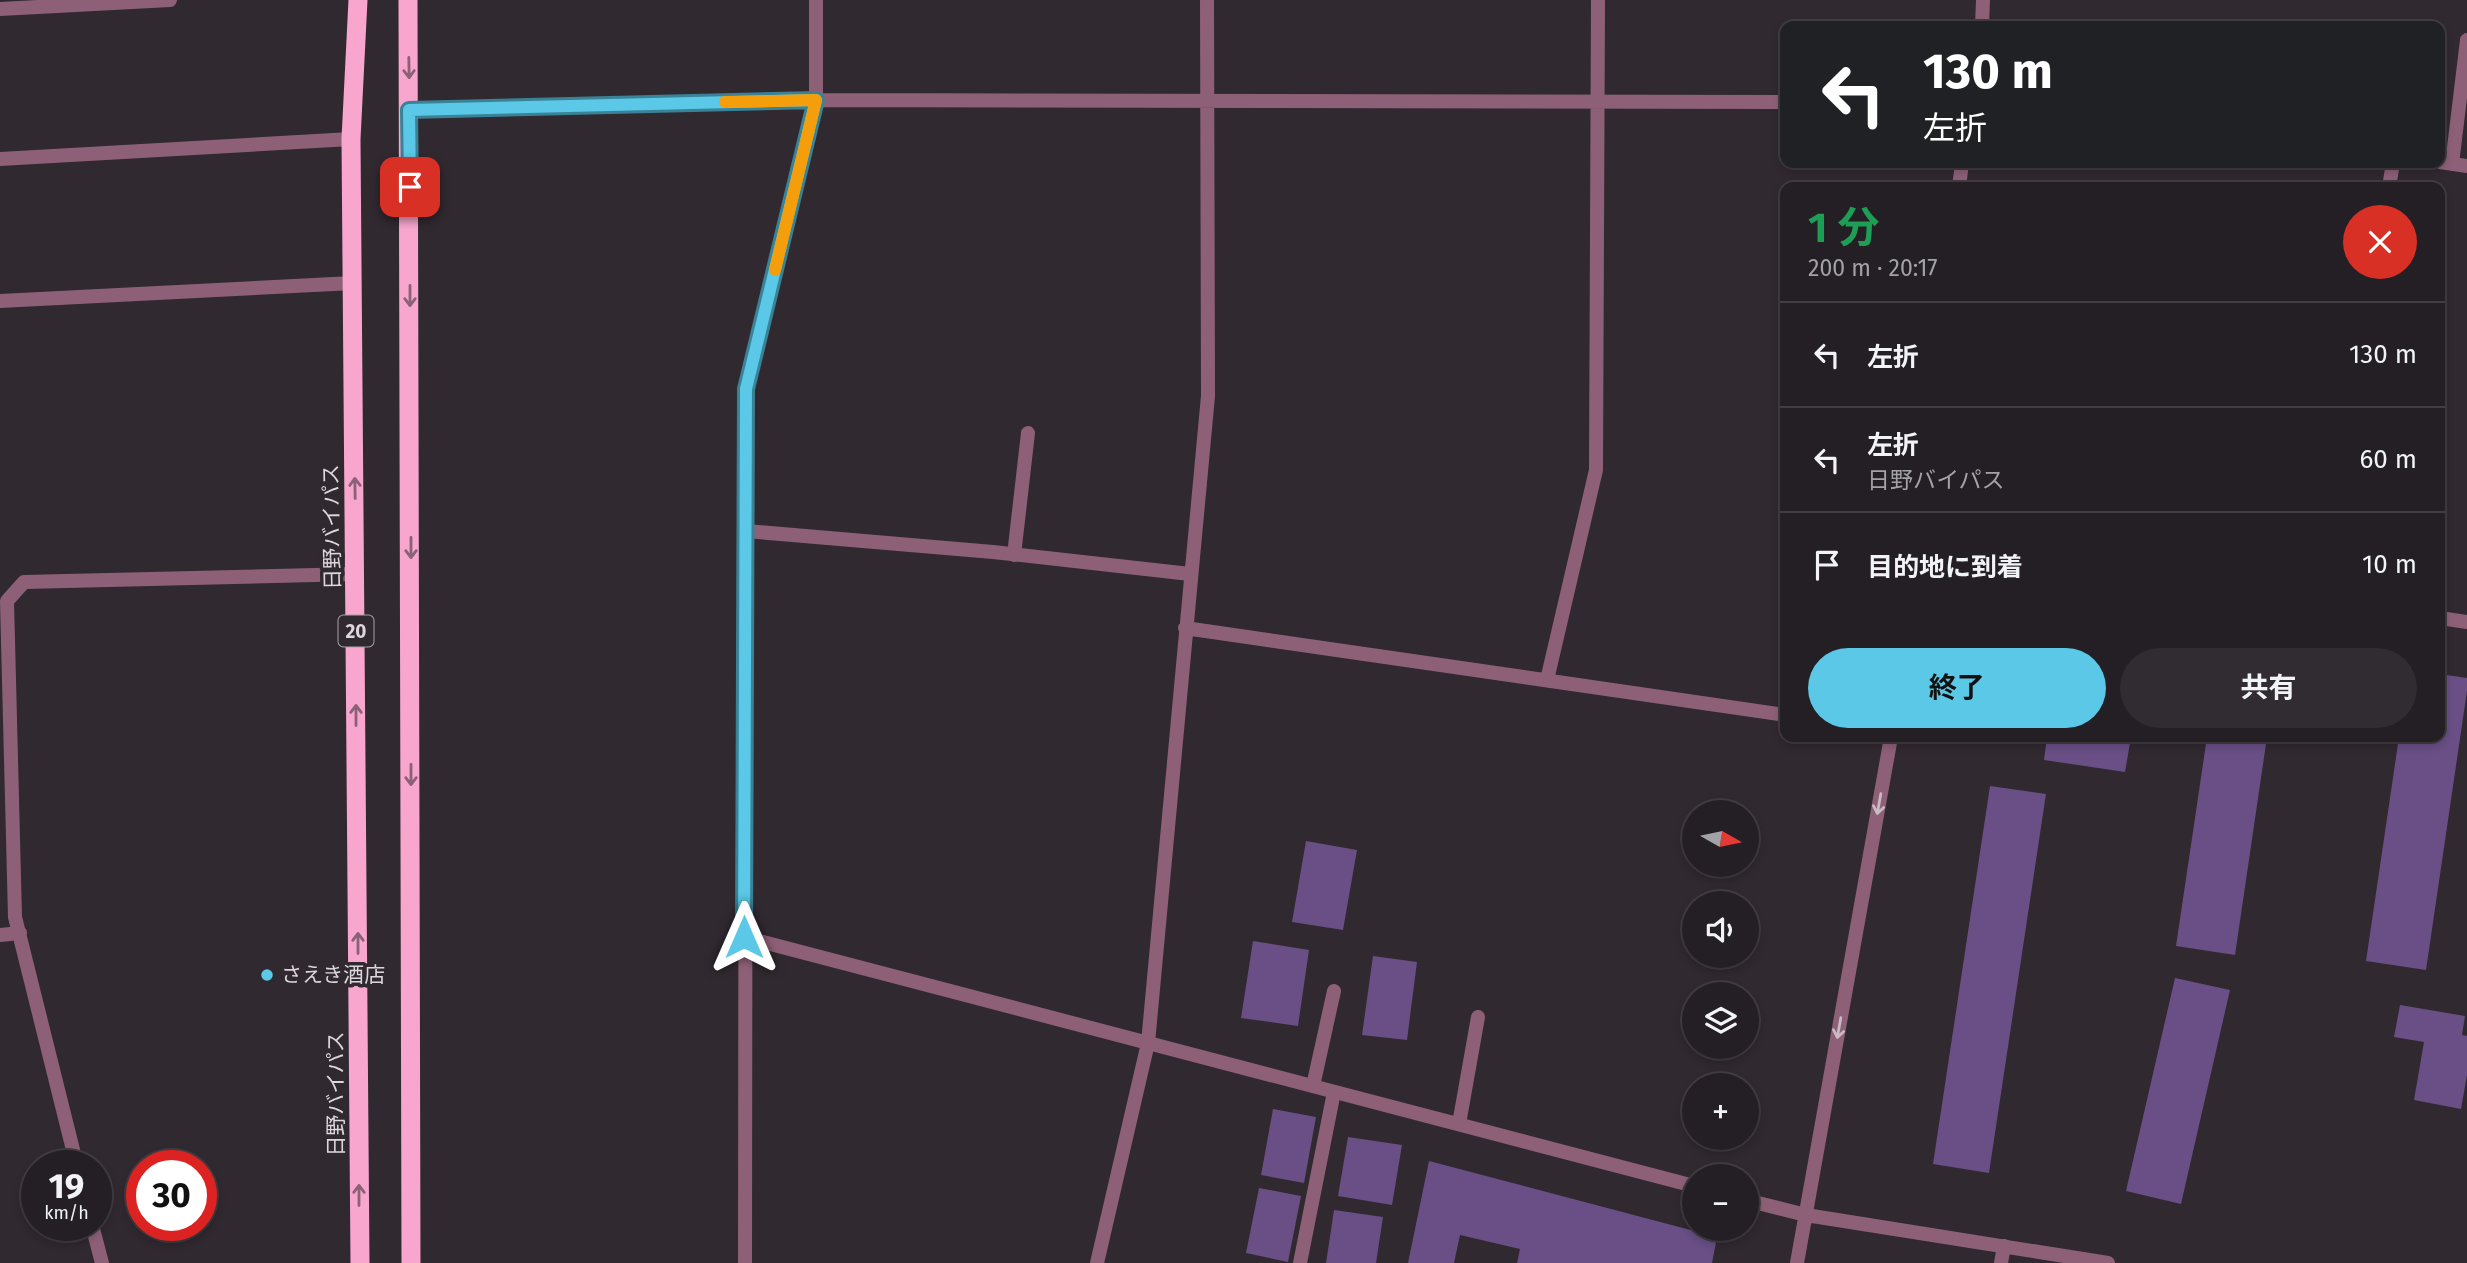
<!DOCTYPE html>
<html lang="ja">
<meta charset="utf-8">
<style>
:root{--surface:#241f24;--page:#302c31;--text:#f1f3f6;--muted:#a3a2a6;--line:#413d41;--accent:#5ac8e6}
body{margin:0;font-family:"Fira Sans","Noto Sans JP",sans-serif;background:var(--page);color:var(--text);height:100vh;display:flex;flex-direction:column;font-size:26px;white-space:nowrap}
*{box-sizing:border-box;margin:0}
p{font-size:23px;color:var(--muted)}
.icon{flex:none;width:38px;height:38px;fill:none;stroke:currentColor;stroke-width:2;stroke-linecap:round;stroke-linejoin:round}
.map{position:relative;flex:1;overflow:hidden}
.details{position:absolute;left:1780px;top:182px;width:665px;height:560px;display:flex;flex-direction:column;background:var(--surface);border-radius:14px;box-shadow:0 4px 10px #0003,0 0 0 2px var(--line)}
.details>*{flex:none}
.top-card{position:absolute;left:1780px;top:21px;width:665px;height:147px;border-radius:14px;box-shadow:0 4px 10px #0003,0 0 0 2px var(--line);background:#202124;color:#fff;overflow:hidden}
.needle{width:46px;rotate:99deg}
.tools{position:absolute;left:1682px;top:800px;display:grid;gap:14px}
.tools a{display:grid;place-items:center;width:77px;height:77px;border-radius:50%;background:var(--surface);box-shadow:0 4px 10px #0003,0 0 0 2px var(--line);font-size:35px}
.speed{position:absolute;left:21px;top:1150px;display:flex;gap:14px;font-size:35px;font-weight:700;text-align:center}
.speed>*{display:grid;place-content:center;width:91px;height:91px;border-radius:50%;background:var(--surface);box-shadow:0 4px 10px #0003,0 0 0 2px var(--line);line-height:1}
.speed small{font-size:18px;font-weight:400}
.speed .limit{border:10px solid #d22;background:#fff;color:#111}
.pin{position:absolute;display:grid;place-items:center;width:60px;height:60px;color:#fff;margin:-30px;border-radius:14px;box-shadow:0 4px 10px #0006}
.me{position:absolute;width:77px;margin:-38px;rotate:0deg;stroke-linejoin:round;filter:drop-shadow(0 0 5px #0008)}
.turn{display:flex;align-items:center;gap:24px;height:147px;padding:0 28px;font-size:32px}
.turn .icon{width:91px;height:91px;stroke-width:2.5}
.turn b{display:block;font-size:49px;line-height:60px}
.round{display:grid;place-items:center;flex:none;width:74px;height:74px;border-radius:37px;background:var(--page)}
.overview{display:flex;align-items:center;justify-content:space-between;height:119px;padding:0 28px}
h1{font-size:42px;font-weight:700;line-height:52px;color:#1e9e55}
.button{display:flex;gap:14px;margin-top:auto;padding:14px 28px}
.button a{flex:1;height:80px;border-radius:42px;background:var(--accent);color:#111;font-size:28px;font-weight:700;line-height:80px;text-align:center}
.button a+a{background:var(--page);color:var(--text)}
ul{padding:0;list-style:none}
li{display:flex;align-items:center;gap:21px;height:105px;padding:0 28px;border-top:2px solid var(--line)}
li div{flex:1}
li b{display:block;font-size:26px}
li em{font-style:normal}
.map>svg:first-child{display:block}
.building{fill:#694f85}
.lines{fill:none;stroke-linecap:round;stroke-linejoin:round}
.service{stroke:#8e6077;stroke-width:14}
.minor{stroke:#8e6077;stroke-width:14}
.trunk{stroke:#f8a6ce;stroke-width:19}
.oneway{stroke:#8a6177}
.oneway2{stroke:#c8b9c2}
.route-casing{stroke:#3a8296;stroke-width:18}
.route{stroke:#5ac8e6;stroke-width:12}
.slow{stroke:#f59e0b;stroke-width:12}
.poi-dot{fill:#5ac8e6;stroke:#302930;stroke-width:2.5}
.labels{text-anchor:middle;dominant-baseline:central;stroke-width:7;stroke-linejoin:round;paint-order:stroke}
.shield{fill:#302930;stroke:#a8a3a8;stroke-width:2}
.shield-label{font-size:19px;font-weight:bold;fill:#dcd7db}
.street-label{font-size:21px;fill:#dcd7db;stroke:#302930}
.poi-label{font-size:21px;fill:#dcd7db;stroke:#302930;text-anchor:start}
</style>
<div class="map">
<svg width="2467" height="1263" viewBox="0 0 2467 1263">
<rect width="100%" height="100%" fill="#302930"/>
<path class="building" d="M2440,674L2467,678V691L2426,970L2366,961L2399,737H2440Z
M2047,737H2131L2125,772L2044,760Z
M2207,737H2267L2235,955L2176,946Z
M1990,786L2046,794L1989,1173L1933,1164Z
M1306,841L1357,850L1343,930L1292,922Z
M1253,941L1309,950L1298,1026L1241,1018Z
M1373,956L1417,962L1407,1040L1362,1035Z
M2175,978L2230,990L2181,1204L2126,1191Z
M2400,1005L2465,1016L2462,1035L2467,1036V1075L2461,1109L2414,1100L2424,1042L2394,1037Z
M1273,1109L1316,1117L1304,1183L1261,1175Z
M1348,1137L1402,1145L1392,1205L1338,1196Z
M1429,1161L1717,1237L1712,1263H1517L1520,1249L1460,1235L1454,1263H1408Z
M1259,1188L1301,1196L1288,1262L1246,1253Z
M1334,1210L1383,1217L1376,1263H1326Z"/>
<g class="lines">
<path class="service" d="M0,159L351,139
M1014,555L1028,433
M0,935L20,933
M1313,1086L1334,991
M1459,1124L1478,1017
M77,1166L15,917L7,601L24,582L356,574
M92,1225L102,1263
M1300,1263L1334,1092
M2001,1263L2004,1246"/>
<path class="minor" d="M0,9L170,0
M1982,26L1983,0
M409,110L816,100L1785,102
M2440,162L2467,166
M2452,164L2467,40
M1959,187L1962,163
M2389,187L2393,163
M0,301L353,283
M746,531L993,552L1190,574
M2440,618L2467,622
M1185,628L1785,715
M1547,680L1596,470L1598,0
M744,937L1694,1186
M1746,1200L1806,1215L2108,1263
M745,1263L746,389L816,100V0
M1097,1263L1148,1043L1208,396L1207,0
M1797,1263L1891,737"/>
<path class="trunk" d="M358,0L351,139L360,1263
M408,0L411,1263"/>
</g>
<defs><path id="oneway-shaft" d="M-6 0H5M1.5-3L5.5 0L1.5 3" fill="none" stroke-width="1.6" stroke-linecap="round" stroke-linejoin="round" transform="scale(1.75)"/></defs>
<g class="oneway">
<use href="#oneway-shaft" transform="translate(409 68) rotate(89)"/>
<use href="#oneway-shaft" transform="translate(410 296) rotate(90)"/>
<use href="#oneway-shaft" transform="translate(355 488) rotate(-91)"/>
<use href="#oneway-shaft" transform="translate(411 548) rotate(90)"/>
<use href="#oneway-shaft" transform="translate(356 715) rotate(-90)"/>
<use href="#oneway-shaft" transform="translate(411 775) rotate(90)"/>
<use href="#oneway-shaft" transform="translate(358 943) rotate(-90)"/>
<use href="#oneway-shaft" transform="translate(359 1195) rotate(-90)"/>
</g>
<g class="oneway2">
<use href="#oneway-shaft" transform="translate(1879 804) rotate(100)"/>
<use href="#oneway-shaft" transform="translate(1839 1028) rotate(100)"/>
</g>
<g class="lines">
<defs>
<path id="route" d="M410,187L409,110L816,100L746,389L744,937"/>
</defs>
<use href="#route" class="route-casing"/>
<use href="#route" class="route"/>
<path class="slow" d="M725,102L816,100L775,270"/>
</g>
<circle class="poi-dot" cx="267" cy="975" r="7"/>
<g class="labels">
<rect class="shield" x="338.5" y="615.5" width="35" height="31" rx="5"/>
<g class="shield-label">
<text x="356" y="631">20</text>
</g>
<g class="street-label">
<text transform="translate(332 527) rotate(-91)">日野バイパス</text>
<text transform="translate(336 1094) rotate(-90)">日野バイパス</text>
</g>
<g class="poi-label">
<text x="281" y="975">さえき酒店</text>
</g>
</g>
</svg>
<div class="tools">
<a><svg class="needle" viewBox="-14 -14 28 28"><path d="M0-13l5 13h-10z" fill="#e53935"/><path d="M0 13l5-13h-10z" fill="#a3a2a6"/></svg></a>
<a><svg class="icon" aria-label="sound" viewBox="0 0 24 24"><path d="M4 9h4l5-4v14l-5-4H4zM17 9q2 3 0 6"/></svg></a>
<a><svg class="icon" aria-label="layers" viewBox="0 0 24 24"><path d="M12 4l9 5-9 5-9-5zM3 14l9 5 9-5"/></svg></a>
<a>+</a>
<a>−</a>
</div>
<div class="speed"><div>19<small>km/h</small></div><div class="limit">30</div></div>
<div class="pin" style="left:410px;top:187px;background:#d93025"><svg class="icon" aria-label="arrive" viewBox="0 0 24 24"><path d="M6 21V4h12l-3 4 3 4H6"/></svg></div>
<svg class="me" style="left:744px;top:937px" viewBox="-20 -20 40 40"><path d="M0-17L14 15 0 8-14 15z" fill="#5ac8e6" stroke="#fff" stroke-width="4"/></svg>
<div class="top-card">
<div class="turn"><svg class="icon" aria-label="left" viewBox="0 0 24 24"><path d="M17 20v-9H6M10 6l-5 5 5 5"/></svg><div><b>130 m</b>左折</div></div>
</div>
<section class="details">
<div class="overview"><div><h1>1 分</h1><p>200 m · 20:17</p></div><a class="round" style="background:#d93025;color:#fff"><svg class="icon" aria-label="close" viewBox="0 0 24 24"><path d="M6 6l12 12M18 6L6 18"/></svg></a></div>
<ul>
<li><svg class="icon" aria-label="left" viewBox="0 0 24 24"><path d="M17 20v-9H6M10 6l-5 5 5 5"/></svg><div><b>左折</b></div><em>130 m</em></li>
<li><svg class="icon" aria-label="left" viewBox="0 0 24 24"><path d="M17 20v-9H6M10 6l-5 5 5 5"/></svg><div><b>左折</b><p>日野バイパス</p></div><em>60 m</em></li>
<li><svg class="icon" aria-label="arrive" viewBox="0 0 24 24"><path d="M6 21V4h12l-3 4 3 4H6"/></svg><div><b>目的地に到着</b></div><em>10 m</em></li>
</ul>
<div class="button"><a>終了</a><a>共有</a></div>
</section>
</div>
